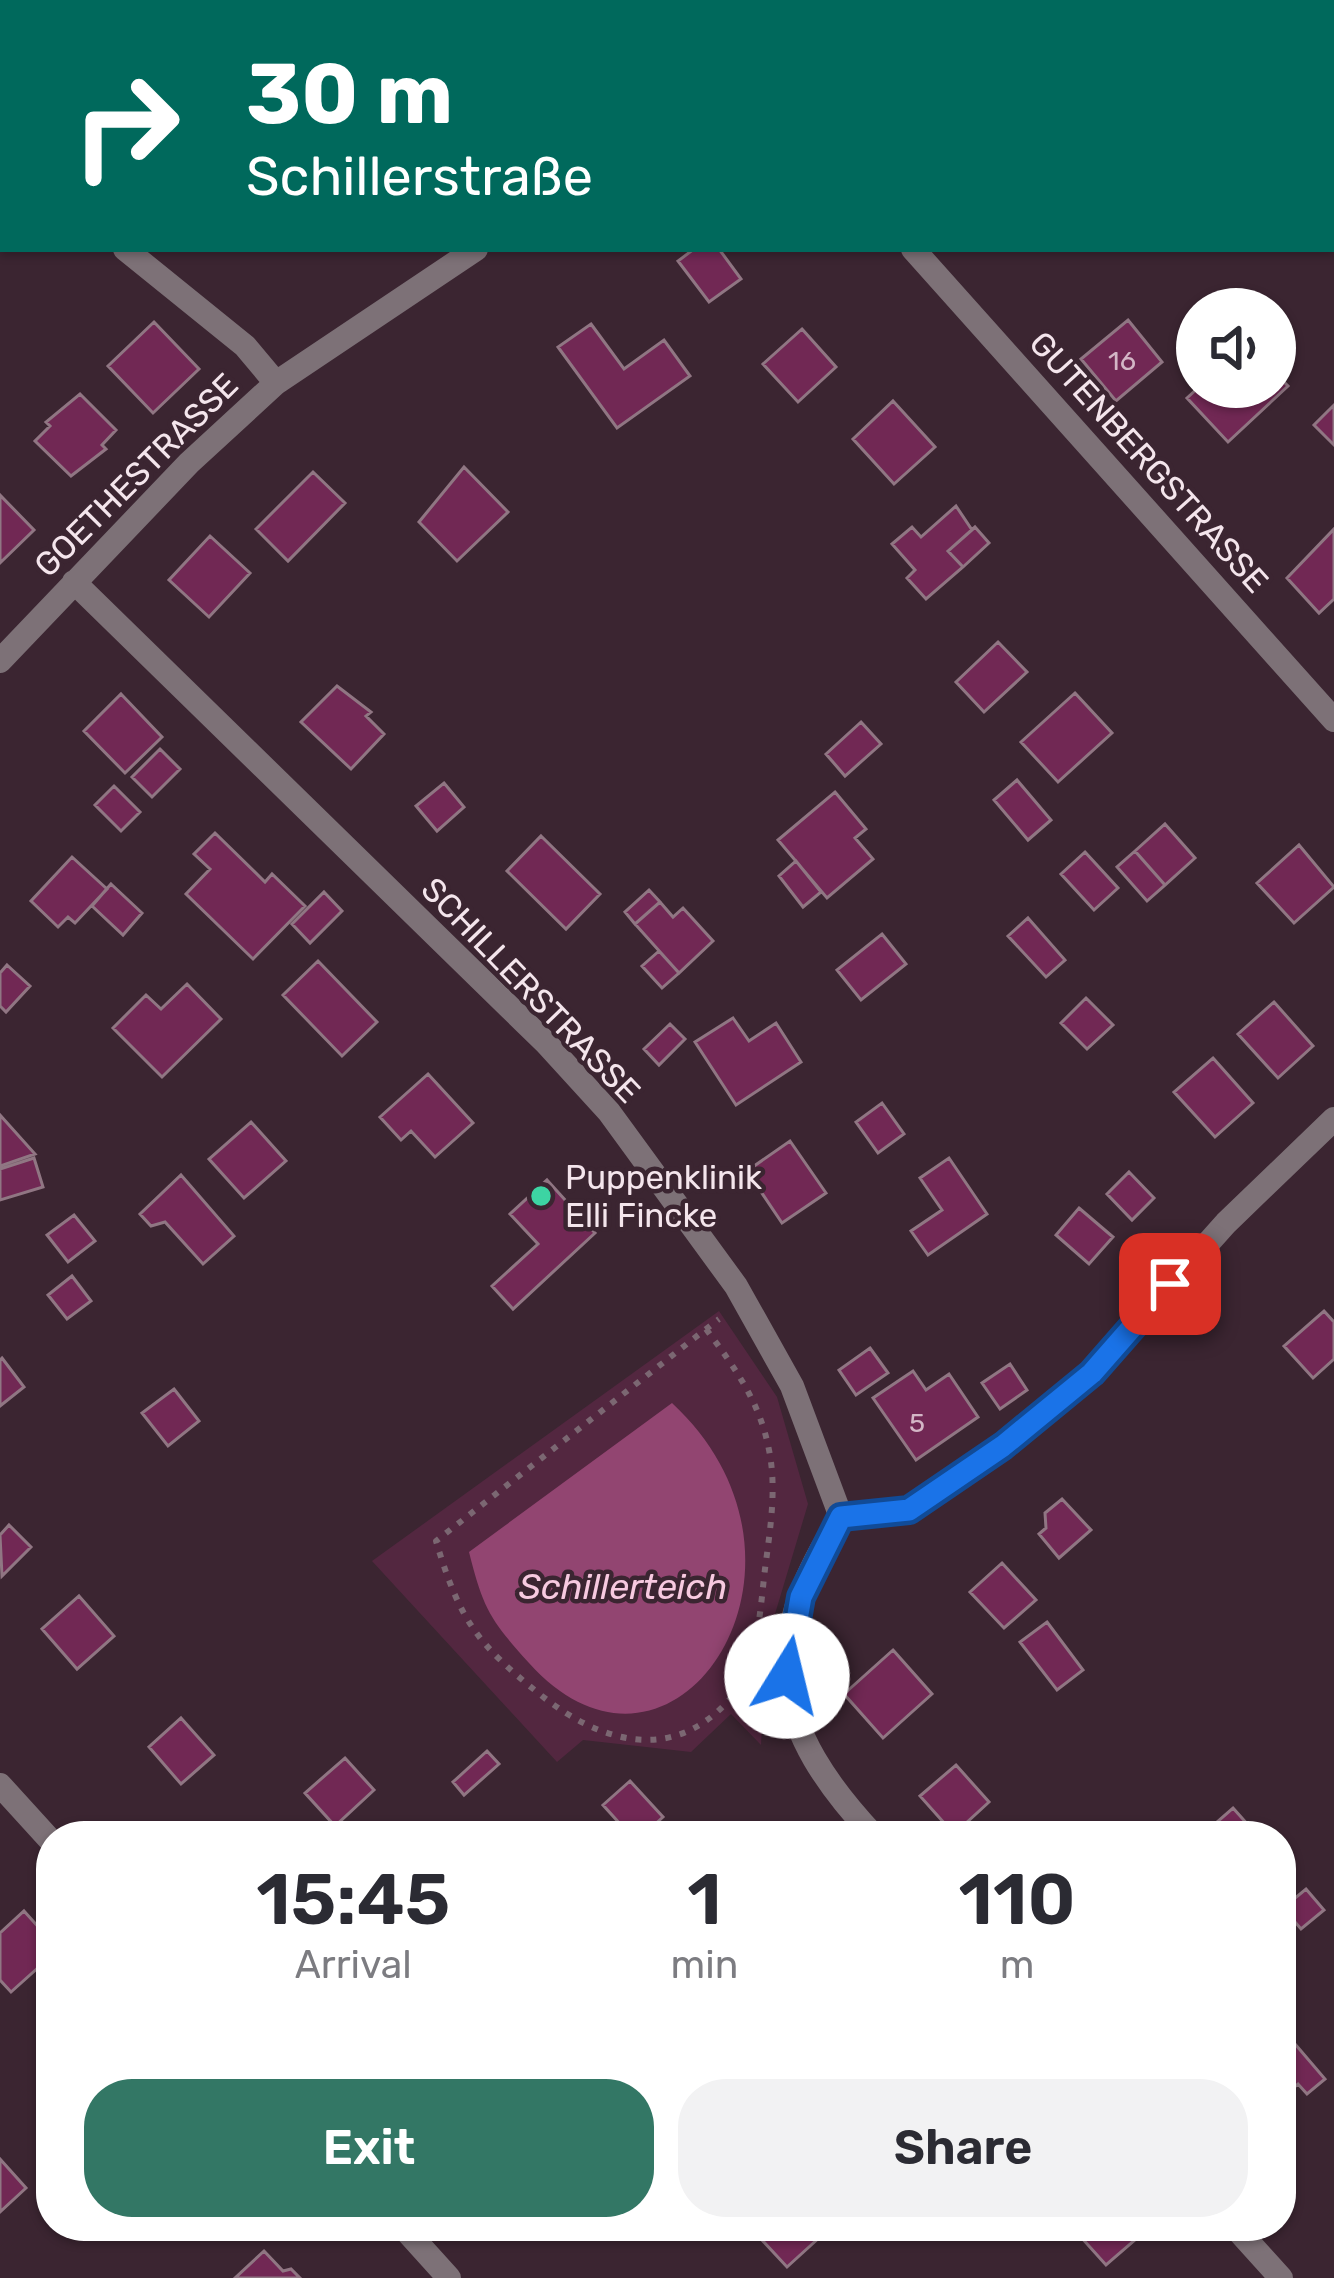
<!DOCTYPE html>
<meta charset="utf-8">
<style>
:root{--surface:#fff;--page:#f2f2f3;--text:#2b2b33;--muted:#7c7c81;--accent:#337765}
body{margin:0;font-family:Rubik,sans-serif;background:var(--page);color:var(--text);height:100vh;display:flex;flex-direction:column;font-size:45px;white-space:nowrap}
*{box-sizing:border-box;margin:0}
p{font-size:39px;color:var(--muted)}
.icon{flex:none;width:66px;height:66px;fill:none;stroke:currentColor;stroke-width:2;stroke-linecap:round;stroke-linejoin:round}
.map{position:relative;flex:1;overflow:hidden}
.details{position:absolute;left:36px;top:1821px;width:1260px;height:420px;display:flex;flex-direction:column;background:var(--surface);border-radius:48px;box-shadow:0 3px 9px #0004}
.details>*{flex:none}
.guide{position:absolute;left:0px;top:0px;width:1335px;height:252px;box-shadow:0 3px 9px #0004;background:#00695c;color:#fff;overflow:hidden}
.fabs{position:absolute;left:1176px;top:288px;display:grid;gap:24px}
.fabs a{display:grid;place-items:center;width:120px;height:120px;border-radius:50%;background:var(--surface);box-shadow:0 3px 9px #0004;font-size:60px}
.pin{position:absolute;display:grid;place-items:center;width:102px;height:102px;color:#fff;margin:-51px;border-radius:24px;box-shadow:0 6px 18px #0006}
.me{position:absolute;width:132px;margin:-66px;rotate:9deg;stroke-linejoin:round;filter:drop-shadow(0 0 9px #0008)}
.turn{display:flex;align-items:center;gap:42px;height:252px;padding:0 48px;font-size:54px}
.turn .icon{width:156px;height:156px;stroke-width:2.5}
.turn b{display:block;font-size:84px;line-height:102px}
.eta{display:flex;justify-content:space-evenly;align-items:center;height:204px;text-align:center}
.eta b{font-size:72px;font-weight:600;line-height:84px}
.action{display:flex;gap:24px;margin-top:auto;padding:24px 48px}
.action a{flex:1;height:138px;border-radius:48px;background:var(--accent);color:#fff;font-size:48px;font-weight:600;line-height:138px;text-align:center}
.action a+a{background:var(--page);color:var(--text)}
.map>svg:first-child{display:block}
.green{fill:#532740}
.water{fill:#924571}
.building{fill:#712854;stroke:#907683;stroke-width:3}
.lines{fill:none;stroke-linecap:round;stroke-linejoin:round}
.path{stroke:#7b6772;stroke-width:6;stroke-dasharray:6 9;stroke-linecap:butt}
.street{stroke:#7d7177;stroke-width:24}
.route-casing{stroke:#114b97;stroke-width:30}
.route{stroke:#1a73e8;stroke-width:21}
.poi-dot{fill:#3dd4a3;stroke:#3b2531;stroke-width:4.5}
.labels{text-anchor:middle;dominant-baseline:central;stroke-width:9;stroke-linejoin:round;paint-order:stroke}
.number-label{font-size:27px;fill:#d3b6c6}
.street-label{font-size:33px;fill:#f4e5ec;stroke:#3b2531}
.poi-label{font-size:33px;fill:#f4e5ec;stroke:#3b2531;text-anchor:start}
.water-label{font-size:36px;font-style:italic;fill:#f7cae0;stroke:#3b2531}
</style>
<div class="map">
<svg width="1334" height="2278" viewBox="0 0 1334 2278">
<rect width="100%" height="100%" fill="#3b2531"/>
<path class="green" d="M719,1311L777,1397L808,1504L766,1644L761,1745L731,1714L691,1752L583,1740L557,1762L372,1561Z"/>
<path class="water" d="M672,1403C846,1564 674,1824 529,1663C490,1620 483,1608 469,1552Z"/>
<path class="building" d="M694,249H719L741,279L709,302L678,261Z
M1128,320L1162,362L1116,401L1081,359Z
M154,322L199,369L153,413L108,366Z
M591,324L624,369L664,340L690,376L617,428L558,347Z
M802,329L836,367L798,402L763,364Z
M1275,373L1288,386L1228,442L1187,398L1199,387H1275Z
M80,394L116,430L102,445L106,449L71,476L35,441L50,426L46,422Z
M893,401L935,447L894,484L853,439Z
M1334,405V445L1314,425Z
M464,467L508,512L457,561L419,522Z
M313,472L345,503L288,561L256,529Z
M0,495L34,530L0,563Z
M956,506L972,530L948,551L963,567L926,599L907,578L915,570L892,544L912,527L921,537Z
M975,527L989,543L963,567L948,551Z
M1334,529V599L1319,613L1287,578Z
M210,536L250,573L209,617L169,580Z
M998,642L1027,672L984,712L956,682Z
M337,686L371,712L366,716L384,734L351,769L301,722Z
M1075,693L1112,733L1058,782L1021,742Z
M121,694L162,737L125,773L84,731Z
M861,722L881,744L845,776L826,754Z
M160,749L180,769L152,797L132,777Z
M1017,780L1051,820L1028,840L994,800Z
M444,783L464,807L437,831L416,806Z
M114,786L140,812L121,831L95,805Z
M835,792L866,829L855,838L873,859L827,898L778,840Z
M1165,824L1195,858L1165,885L1135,851Z
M215,833L265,882L272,874L305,906L253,959L186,894L210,869L194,854Z
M541,836L600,894L566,929L507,871Z
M1299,845L1334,887L1294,923L1257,883Z
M1135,851L1165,885L1147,901L1117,867Z
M1085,852L1118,888L1094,910L1061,874Z
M72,857L107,889L75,923L68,917L58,927L31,901Z
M796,861L821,892L803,907L779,876Z
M111,884L142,913L123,935L92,906Z
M649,890L660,902L635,924L625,912Z
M324,892L342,911L310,943L292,924Z
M660,902L673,917L683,908L713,941L679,973L635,924Z
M1028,918L1065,960L1046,977L1008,936Z
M882,934L906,964L861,1000L837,970Z
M659,951L679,973L662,988L642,966Z
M318,961L377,1022L342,1056L283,995Z
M7,965L30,986L6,1012L0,1006V973Z
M187,984L221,1019L162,1077L113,1028L146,995L161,1009Z
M1086,998L1113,1025L1087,1049L1061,1023Z
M1274,1002L1313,1046L1278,1078L1238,1034Z
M733,1018L749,1041L776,1023L801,1062L736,1105L695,1042Z
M670,1024L685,1039L659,1065L644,1049Z
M1213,1058L1253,1103L1215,1137L1174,1092Z
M428,1074L473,1123L435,1157L411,1131L401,1140L380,1117Z
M882,1103L904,1134L878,1153L856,1122Z
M0,1115L35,1154L0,1166Z
M251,1122L286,1161L244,1198L209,1159Z
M790,1141L826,1193L782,1223L747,1171Z
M34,1158L43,1187L0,1200V1169Z
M949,1158L987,1214L928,1255L911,1231L942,1210L920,1178Z
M1129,1172L1154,1198L1132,1220L1107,1194Z
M181,1175L234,1236L203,1264L165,1222L151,1226L140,1214Z
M547,1180L595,1233L513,1309L492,1286L538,1244L510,1214Z
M1079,1208L1113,1237L1089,1264L1056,1235Z
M74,1215L95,1241L68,1262L47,1235Z
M72,1276L91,1301L67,1319L48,1295Z
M1324,1311L1334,1322V1359L1313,1378L1284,1346Z
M870,1348L888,1373L856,1395L839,1370Z
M2,1358L24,1387L0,1406V1360Z
M1010,1364L1027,1390L1000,1409L982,1383Z
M913,1371L926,1390L949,1374L978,1417L916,1460L873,1398Z
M174,1389L199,1421L168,1446L142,1413Z
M1062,1499L1091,1530L1059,1558L1039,1534L1046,1528L1045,1513Z
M9,1525L31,1547L2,1576L0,1535Z
M1002,1563L1036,1600L1004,1628L970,1592Z
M79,1596L114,1636L77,1669L42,1629Z
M1047,1622L1083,1670L1057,1690L1020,1642Z
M893,1650L932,1694L883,1738L844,1694Z
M181,1718L214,1755L181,1784L149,1747Z
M487,1751L499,1764L464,1795L453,1782Z
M345,1758L374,1790L335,1826L305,1793Z
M956,1765L989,1802L954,1834L920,1796Z
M630,1781L663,1817L642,1836H631L603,1805Z
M1233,1808L1258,1836H1201Z
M1306,1889L1324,1910L1301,1929L1283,1908Z
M24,1911L51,1941V1956L11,1992L0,1980V1933Z
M1289,2037L1325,2079L1307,2094L1298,2084L1281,2098V2045Z
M0,2159L26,2188L0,2212Z
M749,2226H832L787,2267Z
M1071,2226H1149L1150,2227L1106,2265Z
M264,2251L283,2271L291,2269L300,2278H235Z"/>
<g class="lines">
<path class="path" d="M803,0L804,3
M706,1329C735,1368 760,1402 769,1450C777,1489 770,1530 765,1569C760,1610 758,1668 729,1700C672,1764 600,1742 542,1696C477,1644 460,1621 436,1541L706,1329L719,1319"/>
<path class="street" d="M843,3L847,0
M0,148L3,150
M125,249L245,346L276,383
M913,249L1334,720
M74,582L546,1043L609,1112L736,1286L792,1386L841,1517
M0,661L189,463L276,383L476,249
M841,1517L909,1510L1003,1446L1092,1373L1226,1223L1334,1119
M841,1517C757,1647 773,1728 874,1836
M0,1785L51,1841
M402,2226L449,2278
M1234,2226L1281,2278"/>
</g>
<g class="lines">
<defs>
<path id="route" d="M787,1676L801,1597L841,1517L909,1510L1003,1446L1092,1373L1170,1284"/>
</defs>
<use href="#route" class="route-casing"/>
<use href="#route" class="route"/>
</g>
<circle class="poi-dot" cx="541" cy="1196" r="12"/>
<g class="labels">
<g class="number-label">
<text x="1122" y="361">16</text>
<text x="917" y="1423">5</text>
</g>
<g class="street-label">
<text transform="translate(1149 462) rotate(48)">GUTENBERGSTRASSE</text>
<text transform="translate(136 475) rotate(-45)">GOETHESTRASSE</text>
<text transform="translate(531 990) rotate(46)">SCHILLERSTRASSE</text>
</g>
<g class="poi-label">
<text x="565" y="1177">Puppenklinik<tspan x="565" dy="38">Elli Fincke</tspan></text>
</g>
<g class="water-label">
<text x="623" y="1586">Schillerteich</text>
</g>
</g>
</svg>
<div class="fabs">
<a><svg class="icon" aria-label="sound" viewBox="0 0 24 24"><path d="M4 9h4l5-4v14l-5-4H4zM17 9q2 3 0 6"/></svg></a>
</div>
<div class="pin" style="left:1170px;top:1284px;background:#d93025"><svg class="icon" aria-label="arrive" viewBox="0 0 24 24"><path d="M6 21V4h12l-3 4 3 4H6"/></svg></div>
<svg class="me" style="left:787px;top:1676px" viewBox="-20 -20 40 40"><circle r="19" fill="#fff"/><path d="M0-13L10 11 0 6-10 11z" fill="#1a73e8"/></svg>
<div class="guide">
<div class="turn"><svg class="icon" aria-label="right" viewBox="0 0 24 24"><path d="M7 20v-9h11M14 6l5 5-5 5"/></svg><div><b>30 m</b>Schillerstraße</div></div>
</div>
<section class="details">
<div class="eta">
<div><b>15:45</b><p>Arrival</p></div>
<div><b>1</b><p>min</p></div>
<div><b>110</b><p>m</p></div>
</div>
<div class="action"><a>Exit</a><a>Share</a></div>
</section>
</div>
